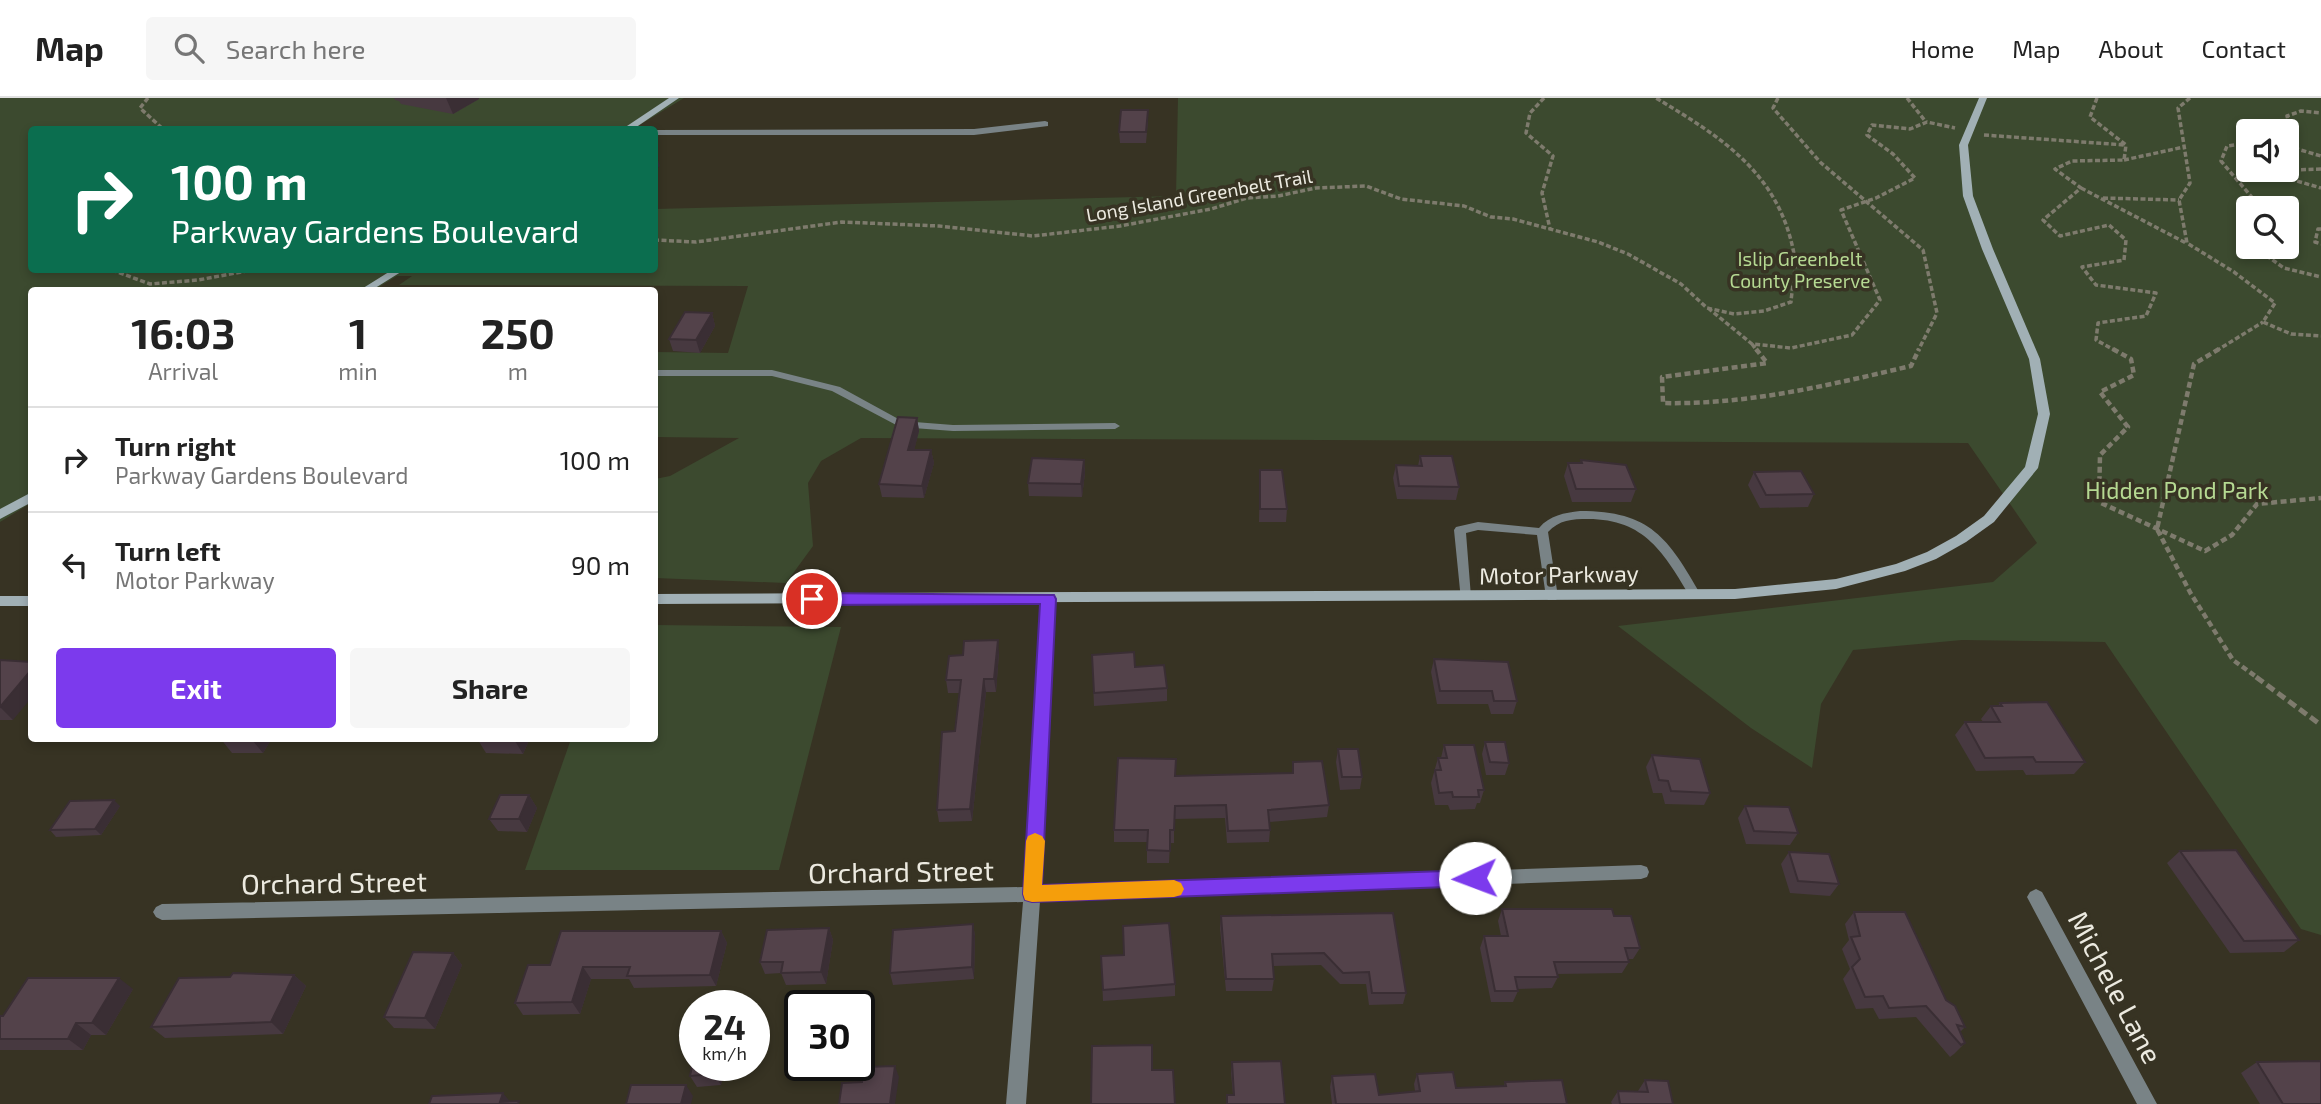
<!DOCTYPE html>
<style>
:root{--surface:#fff;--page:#f6f6f6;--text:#222;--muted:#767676;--line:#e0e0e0;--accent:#7c3aed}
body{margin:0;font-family:"Exo 2",sans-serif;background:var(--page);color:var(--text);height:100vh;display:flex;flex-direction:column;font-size:26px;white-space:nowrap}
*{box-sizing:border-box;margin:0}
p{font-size:23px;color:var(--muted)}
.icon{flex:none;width:38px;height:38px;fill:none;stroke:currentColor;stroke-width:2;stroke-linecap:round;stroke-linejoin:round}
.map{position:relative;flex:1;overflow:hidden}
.details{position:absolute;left:28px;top:189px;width:630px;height:455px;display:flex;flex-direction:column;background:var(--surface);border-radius:7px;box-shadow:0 4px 10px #0003}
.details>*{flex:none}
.top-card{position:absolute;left:28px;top:28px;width:630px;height:147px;border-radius:7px;box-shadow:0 4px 10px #0003;background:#0b6e4f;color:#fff;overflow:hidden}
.controls{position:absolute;left:2236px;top:21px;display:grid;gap:14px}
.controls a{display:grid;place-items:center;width:63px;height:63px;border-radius:7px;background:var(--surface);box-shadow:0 4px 10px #0003;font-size:35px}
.speed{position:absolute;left:679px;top:892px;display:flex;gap:14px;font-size:35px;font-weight:700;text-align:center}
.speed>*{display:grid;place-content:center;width:91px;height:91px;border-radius:50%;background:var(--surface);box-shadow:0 4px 10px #0003;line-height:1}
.speed small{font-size:18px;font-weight:400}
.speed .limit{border:4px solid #111;border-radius:10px;background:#fff;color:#111}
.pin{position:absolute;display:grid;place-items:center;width:60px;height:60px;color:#fff;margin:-30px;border:4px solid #fff;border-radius:50%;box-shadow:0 2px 7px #0007}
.me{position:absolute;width:77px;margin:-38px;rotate:268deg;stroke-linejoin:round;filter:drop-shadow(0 0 5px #0008)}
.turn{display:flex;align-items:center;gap:24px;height:147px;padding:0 28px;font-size:32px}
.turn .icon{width:91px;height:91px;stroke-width:2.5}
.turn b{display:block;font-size:49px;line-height:60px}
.eta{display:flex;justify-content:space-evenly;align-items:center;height:119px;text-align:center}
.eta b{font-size:42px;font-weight:700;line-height:49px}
.primary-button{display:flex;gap:14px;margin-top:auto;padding:14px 28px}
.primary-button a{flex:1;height:80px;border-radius:7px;background:var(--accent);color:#fff;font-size:28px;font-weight:700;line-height:80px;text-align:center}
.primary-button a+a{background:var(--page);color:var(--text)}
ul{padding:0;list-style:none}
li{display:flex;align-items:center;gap:21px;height:105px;padding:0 28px;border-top:2px solid var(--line)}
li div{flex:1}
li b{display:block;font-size:26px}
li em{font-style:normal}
header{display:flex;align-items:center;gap:42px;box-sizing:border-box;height:98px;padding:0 35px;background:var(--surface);border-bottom:2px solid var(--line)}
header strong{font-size:33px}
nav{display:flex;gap:38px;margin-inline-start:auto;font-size:24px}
.search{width:490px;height:63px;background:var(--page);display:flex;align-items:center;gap:18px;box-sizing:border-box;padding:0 24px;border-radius:7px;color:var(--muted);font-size:26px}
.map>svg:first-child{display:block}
.green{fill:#3c4a2f;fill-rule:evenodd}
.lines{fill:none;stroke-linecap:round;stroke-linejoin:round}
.path-far2{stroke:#7e7b6d;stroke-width:3.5;stroke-dasharray:5 2.5;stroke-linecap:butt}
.path-far1{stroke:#7e7b6d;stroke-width:4.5;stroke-dasharray:6 3.5;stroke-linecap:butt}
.path{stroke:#7e7b6d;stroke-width:5;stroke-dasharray:9 4.5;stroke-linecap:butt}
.lane{fill:#798386;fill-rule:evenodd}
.street{fill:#798386;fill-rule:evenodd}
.secondary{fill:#a1b0b5;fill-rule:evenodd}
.wall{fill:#473940}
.shaded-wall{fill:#3a2e34}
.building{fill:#53424a;stroke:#3a2e34;stroke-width:2}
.route{fill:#7c3aed;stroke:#51269a;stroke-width:2}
.slow{fill:#f59e0b}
.labels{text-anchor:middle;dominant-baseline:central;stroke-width:7;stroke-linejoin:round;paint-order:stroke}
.far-street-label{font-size:19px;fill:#eceae0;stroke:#373323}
.far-park-label{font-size:19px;fill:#b5d992;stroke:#373323}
.park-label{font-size:23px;fill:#b5d992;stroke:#373323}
.street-label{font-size:23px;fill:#eceae0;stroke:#373323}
.near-street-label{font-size:28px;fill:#eceae0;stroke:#373323}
</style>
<header>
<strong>Map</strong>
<div class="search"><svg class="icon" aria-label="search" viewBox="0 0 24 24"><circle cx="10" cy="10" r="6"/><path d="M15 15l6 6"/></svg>Search here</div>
<nav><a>Home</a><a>Map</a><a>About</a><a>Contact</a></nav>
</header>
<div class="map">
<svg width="2321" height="1006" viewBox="0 0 2321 1006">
<rect width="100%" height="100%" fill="#373323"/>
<path class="green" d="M0,0H684L633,31L32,32V172H654L655,111L1176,98L1178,0H2321V837L2301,831L2105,544L1962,542L1853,552L1821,606L1812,670L1751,630L1618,528L1993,484L2037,445L1968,345L861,340L821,363L808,385L813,448L786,485L655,480V381L670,378L739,340L655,339V254L728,255L748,188L399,187L412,178H397L374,192H32L31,405L0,424ZM2249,33H2287V72H2249ZM2249,110H2287V149H2249Z
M655,527L841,529L779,772H525L571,641L654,640Z"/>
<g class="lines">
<path class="path-far2" d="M148,0L140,10L164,32
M1544,0L1530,15L1526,35L1553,58L1542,95L1550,131
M1778,0L1773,10L1820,64L1923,152L1937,215L1918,253
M1907,0L1926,24
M2097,0L2090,19L2126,47L2124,62L2072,63L2055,71L2081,90L2043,122L2060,138L2109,127L2126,142L2124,162L2082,169L2096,187L2156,195L2146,218L2098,225L2096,242L2116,253
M2190,0L2178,10L2190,85L2179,102L2187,145L2234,174L2275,205L2263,224L2291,236L2321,238
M1984,37L2125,47
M2287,38L2292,37L2287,18L2301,13L2321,15
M2249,45L2227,48L2221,63L2261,110
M2287,48L2321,58
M2124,62L2184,49
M2321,71L2293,72L2290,81L2321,90
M2081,90L2186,145
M2103,100L2179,102
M2321,131H2318L2315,144L2321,146
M654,142L696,144L842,124L939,128L1033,138L1120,128L1211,111L1247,100L1278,98L1316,90L1366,88L1401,101L1464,108L1491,119L1513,121L1598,144L1628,156L1681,186L1707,210L1734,216L1764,213L1791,204C1792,189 1797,170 1794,156C1779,75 1721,39 1656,0
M2254,149L2284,170L2321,179
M112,172L150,186L198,182L252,172
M1708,210L1752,246L1791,250L1852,237L1880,202L1841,112L1876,100L1915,80L1893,56L1867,37L1872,27L1910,31L1927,24L1955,30
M1752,246L1757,253
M2216,253L2263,224"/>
<path class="path-far1" d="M1756,251L1767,265L1662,279L1663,305C1748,307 1829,287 1911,268L1919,251
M2113,251L2131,261L2134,277L2100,294L2128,329L2100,357L2099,404L2205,453L2232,437L2257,406L2321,400
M2219,251L2194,266L2157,431L2191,496L2233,562L2258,580"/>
<path class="path" d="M2256,579L2321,627"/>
<path class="lane" d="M654,272H772L840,289L902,323L953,327L1115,325L1120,328L1115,331L953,333L900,329L832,293L772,278H654Z
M1580,413C1651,413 1668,440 1701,497L1699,500H1691C1664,455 1645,421 1588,421C1572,421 1559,422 1548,434L1558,499L1556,502H1548L1546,499L1537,437L1478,432L1466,435L1471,499L1469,502H1461L1454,432L1456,429L1478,424L1539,430C1550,417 1564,415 1580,413Z"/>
<path class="street" d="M1045,23L1048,24V28L974,37H654L653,32L974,31Z
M1048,496L1055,501L1041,788L1641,767L1647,769L1649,774L1647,779L1641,781L1040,803L1026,1006H1006L1023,804L162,822L156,819L153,814L156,809L162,806L1024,789L1041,501Z
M2036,791L2042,794L2157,1006H2137L2027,799L2030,794Z"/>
<path class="secondary" d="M669,0H679L632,32H621Z
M1979,0H1987L1968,47L1973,98L1993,151L2040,261L2050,316L2038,370L1994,424L1966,444L1936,461L1905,473L1836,491L1735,501L654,506V496L1735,491L1836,481L1896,466L1927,454L1956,438L1984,418L2025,369L2038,316L2029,261L1982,151L1963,98L1959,47Z
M392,172H404L372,192H360Z
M32,394V404L0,421V411Z
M0,498H32V508H0Z"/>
</g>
<path class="wall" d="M394,0H479V1L453,16L401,6L399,3L395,2Z
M1148,23L1146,45H1120L1119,34Z
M712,215L715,228L700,255L673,253L669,241Z
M917,320L919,333L914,352H931L934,365L924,400L882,399L879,386Z
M1420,358L1459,389L1456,402L1397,401L1393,380L1396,367L1418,368Z
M1084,362L1085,375L1082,399L1029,398L1028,385Z
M1581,362L1636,391L1631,404H1572L1564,378L1568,365H1580Z
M1260,372L1287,411L1286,424H1259Z
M1754,374L1814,396L1808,409L1760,410L1748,387Z
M999,555L996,594H986L972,723L939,724L937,712L955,633L959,595H948L946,582Z
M1092,557L1167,590V603L1094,608Z
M1434,561L1517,603L1513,616H1491L1488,606H1437L1431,574Z
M0,562L13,622H0Z
M2000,605L2085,664L2074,676L2026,677L2023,672L1976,673L1955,637L1965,624H1983L1981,621L1991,608H1998Z
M220,640H272L263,655H232Z
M530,640L523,656L486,655L478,642Z
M1485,644L1509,665L1505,677H1486L1482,656Z
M1444,647L1484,692L1480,705H1477L1475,711L1450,712L1448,707H1435L1431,685L1438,660H1441Z
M1338,651L1362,679L1360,691L1340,692L1336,664Z
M1652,657L1710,695L1704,707L1665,706L1662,695H1653L1646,669Z
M1293,664L1329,707L1327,719L1269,724L1270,732L1269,744L1227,745L1225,720L1174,721V745H1170L1169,765H1147V744H1114V732L1175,678L1292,675Z
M529,697L537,710L527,734L498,733L489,721Z
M120,708L101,737L56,739L50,732Z
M1745,708L1798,735L1790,747L1746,746L1738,720Z
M2180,753L2299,842L2284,854L2230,855L2167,765Z
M1789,754L1839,786L1830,798L1790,795L1781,766Z
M1502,811L1614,818L1640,850L1633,861H1628L1629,864L1622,875L1557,876L1558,879L1552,890L1517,891L1518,893L1513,904H1491L1480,850L1484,838H1501L1498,823Z
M1854,814L1946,902L1965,929L1960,934L1965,945L1954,956L1950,959L1916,919L1879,921L1873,910L1856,911L1843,881L1850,871L1842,851L1849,842L1845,826Z
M1393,815L1406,895L1403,906L1369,907L1366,886H1340L1321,867L1273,868L1274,881L1272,893H1226L1220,830L1221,818Z
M973,826L975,838L974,881L893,887L890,875Z
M829,830L833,842L826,886L786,887L781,875L765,876L760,864Z
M721,833L727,845L716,888L634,890L629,881H591L580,916L523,917L515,905L550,867Z
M453,855L462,867L435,931L394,930L384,919Z
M1124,857L1175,886V898L1103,903L1101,858Z
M294,877L306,888L283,936L165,940L151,929L230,879Z
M133,891L106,937H91L83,952H0V918Z
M1232,964L1285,1006H1226L1227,997H1233L1231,975Z
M2257,964L2321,1006H2260L2241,975Z
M695,968H724L721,987L697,989L690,978Z
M1417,976L1456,990L1504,988L1505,984L1567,1006H1332L1330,989L1332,978L1379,997L1415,993L1414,986Z
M1645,982L1673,1006H1612L1611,1004L1618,993L1639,994L1638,993Z"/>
<path class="shaded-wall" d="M446,0H479V1L453,16Z
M656,56L660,68L654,72V58Z
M712,215L715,228L700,255L696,242Z
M917,320L919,333L911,365L908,352Z
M931,352L934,365L924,400L922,388Z
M1084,362L1085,375L1082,399L1081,386Z
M998,542L999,555L996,594L994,581Z
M32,571V599L13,622L0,609Z
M984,581L986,594L972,723L970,711Z
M254,640H272L263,655L253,643Z
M517,640H530L523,656L515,643Z
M529,697L537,710L527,734L519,721Z
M114,702L120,708L101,737L95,731Z
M973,826L975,838L974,881L972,869Z
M829,830L833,842L826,886L821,874Z
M721,833L727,845L716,888L710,877Z
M453,855L462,867L435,931L425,920Z
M583,869L591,881L580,916L572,904Z
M294,877L306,888L283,936L271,924Z
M119,880L133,891L106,937L92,925Z
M76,925L91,937L83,952L68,941Z
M716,968H724L721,987L714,976Z
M895,968L899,979L895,1006H890Z
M686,987L693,998L691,1006H681Z
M503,995L512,1006L500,1004Z"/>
<path class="building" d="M1121,12H1148L1146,34H1119Z
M685,214L712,215L696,242L669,241Z
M898,319L917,320L908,352H931L922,388L879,386Z
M1420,358H1452L1459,389L1399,388L1396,367L1422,368Z
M1032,360L1084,362L1081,386L1028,385Z
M1581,362L1626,367L1636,391H1576L1568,365H1582Z
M1260,372H1282L1287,411H1260Z
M1801,373L1814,396L1766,397L1754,374Z
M998,542L994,581H984L970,711L937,712L942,634L955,633L961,582H946L949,558L963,557L964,543Z
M1134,554L1135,569L1164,567L1167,590L1094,595L1092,557Z
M1434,561L1508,564L1517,603H1494L1492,593H1440Z
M0,562L32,564V571L0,609Z
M2047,604L2085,664H2036L2033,659L1985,660L1965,624H2000L1991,608H2002L2000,605Z
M223,640H254L253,643L222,642Z
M479,640H517L515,643L478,642Z
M1485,644H1505L1509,665L1490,664Z
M1444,647H1474L1484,692H1478L1479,699H1453L1452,694L1439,695L1435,672H1441L1438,660H1447Z
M1338,651H1358L1362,679H1342Z
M1652,657L1700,661L1710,695L1671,693L1668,683L1659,682Z
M1118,660L1176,661L1175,678L1293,675V664L1322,663L1329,707L1268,712L1270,732L1228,733L1226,707L1175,708L1174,732H1170V753L1147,752L1148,732H1114Z
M500,697H529L519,721H489Z
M114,702L95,731L50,732L70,703Z
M1745,708L1789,709L1798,735L1754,733Z
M2236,752L2299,842L2244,843L2180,753Z
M1789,754L1829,756L1839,786L1798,783Z
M1502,811H1612L1614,818H1631L1640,850H1625L1629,864H1554L1558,879H1515L1518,893H1495L1484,838H1508Z
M1854,814H1905L1946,902L1955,908L1965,929L1957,927L1965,945L1961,947L1926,908L1889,910L1883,898L1865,899L1852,869L1860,861L1851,839L1860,838Z
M1393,815L1406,895H1372L1369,874L1343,875L1324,855L1272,856L1274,881H1226L1221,818Z
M1169,825L1175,886L1103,892L1101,858L1124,857L1123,828Z
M973,826L972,869L890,875L893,832Z
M829,830L821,874L781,875L783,864H760L767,832Z
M561,833H721L710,877L627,878L630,869H583L572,904L515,905L528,867H550Z
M413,854L453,855L425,920L384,919Z
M233,875L294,877L271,924L151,929L179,880L230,879Z
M28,880H119L92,925H76L68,941H0V918H3Z
M1152,947V972H1173L1175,1006H1091L1092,948Z
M695,953V968H716L714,976L690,978Z
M1281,963L1285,1006H1227V997H1234L1232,964Z
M2321,963V1006H2283L2257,964Z
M895,968L890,1006H839L842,985L862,984L864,969Z
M1453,974L1456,990L1506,988L1505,984L1562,982L1567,1006H1336L1332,978L1375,976L1379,997L1420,993L1417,976Z
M1645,982L1668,983L1673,1006H1620L1618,993L1648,994Z
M631,987H686L681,1006H626Z
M503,995L500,1004L519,1003L518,1006H429L432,998Z"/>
<path class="route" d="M812,495L1054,497L1056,501L1042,787L1475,772L1482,774L1484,780L1482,786L1475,788L1032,804L1025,802L1023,796L1040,506L812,507L804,501Z"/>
<path class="slow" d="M1035,735L1042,738L1045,743L1042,787L1174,782L1181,785L1184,791L1181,797L1174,799L1032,804L1025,802L1023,796L1026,743L1028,738Z"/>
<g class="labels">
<g class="far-street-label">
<text transform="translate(1199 97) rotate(-10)">Long Island Greenbelt Trail</text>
</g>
<g class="far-park-label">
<text x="1800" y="160">Islip Greenbelt<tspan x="1800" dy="22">County Preserve</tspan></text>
</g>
<g class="park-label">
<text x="2177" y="392">Hidden Pond Park</text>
</g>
<g class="street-label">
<text transform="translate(1559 476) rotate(-1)">Motor Parkway</text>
</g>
<g class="near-street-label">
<text transform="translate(901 773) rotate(-1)">Orchard Street</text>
<text transform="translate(334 784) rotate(-1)">Orchard Street</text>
<text transform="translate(2116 889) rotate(62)">Michele Lane</text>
</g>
</g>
</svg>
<div class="controls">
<a><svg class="icon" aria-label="sound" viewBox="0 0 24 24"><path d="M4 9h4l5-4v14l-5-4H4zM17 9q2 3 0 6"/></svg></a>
<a><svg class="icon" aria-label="search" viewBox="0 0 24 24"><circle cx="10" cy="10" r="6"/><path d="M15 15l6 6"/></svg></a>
</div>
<div class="speed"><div>24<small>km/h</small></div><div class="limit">30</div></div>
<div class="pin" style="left:812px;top:501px;background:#d93025"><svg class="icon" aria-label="arrive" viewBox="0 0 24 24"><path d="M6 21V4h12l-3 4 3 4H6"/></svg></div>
<svg class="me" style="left:1475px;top:780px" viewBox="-20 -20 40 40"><circle r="19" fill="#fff"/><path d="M0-13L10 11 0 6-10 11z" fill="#7c3aed"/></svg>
<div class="top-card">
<div class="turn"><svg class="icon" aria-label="right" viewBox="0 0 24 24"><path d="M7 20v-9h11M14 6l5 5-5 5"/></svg><div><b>100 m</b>Parkway Gardens Boulevard</div></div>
</div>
<section class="details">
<div class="eta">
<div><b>16:03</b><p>Arrival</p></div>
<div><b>1</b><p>min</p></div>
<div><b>250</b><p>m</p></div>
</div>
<ul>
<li><svg class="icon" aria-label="right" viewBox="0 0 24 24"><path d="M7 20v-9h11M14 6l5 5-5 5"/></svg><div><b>Turn right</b><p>Parkway Gardens Boulevard</p></div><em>100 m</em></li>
<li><svg class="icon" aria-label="left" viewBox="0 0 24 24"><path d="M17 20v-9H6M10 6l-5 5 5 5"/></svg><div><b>Turn left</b><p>Motor Parkway</p></div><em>90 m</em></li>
</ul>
<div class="primary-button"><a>Exit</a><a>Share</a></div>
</section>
</div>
